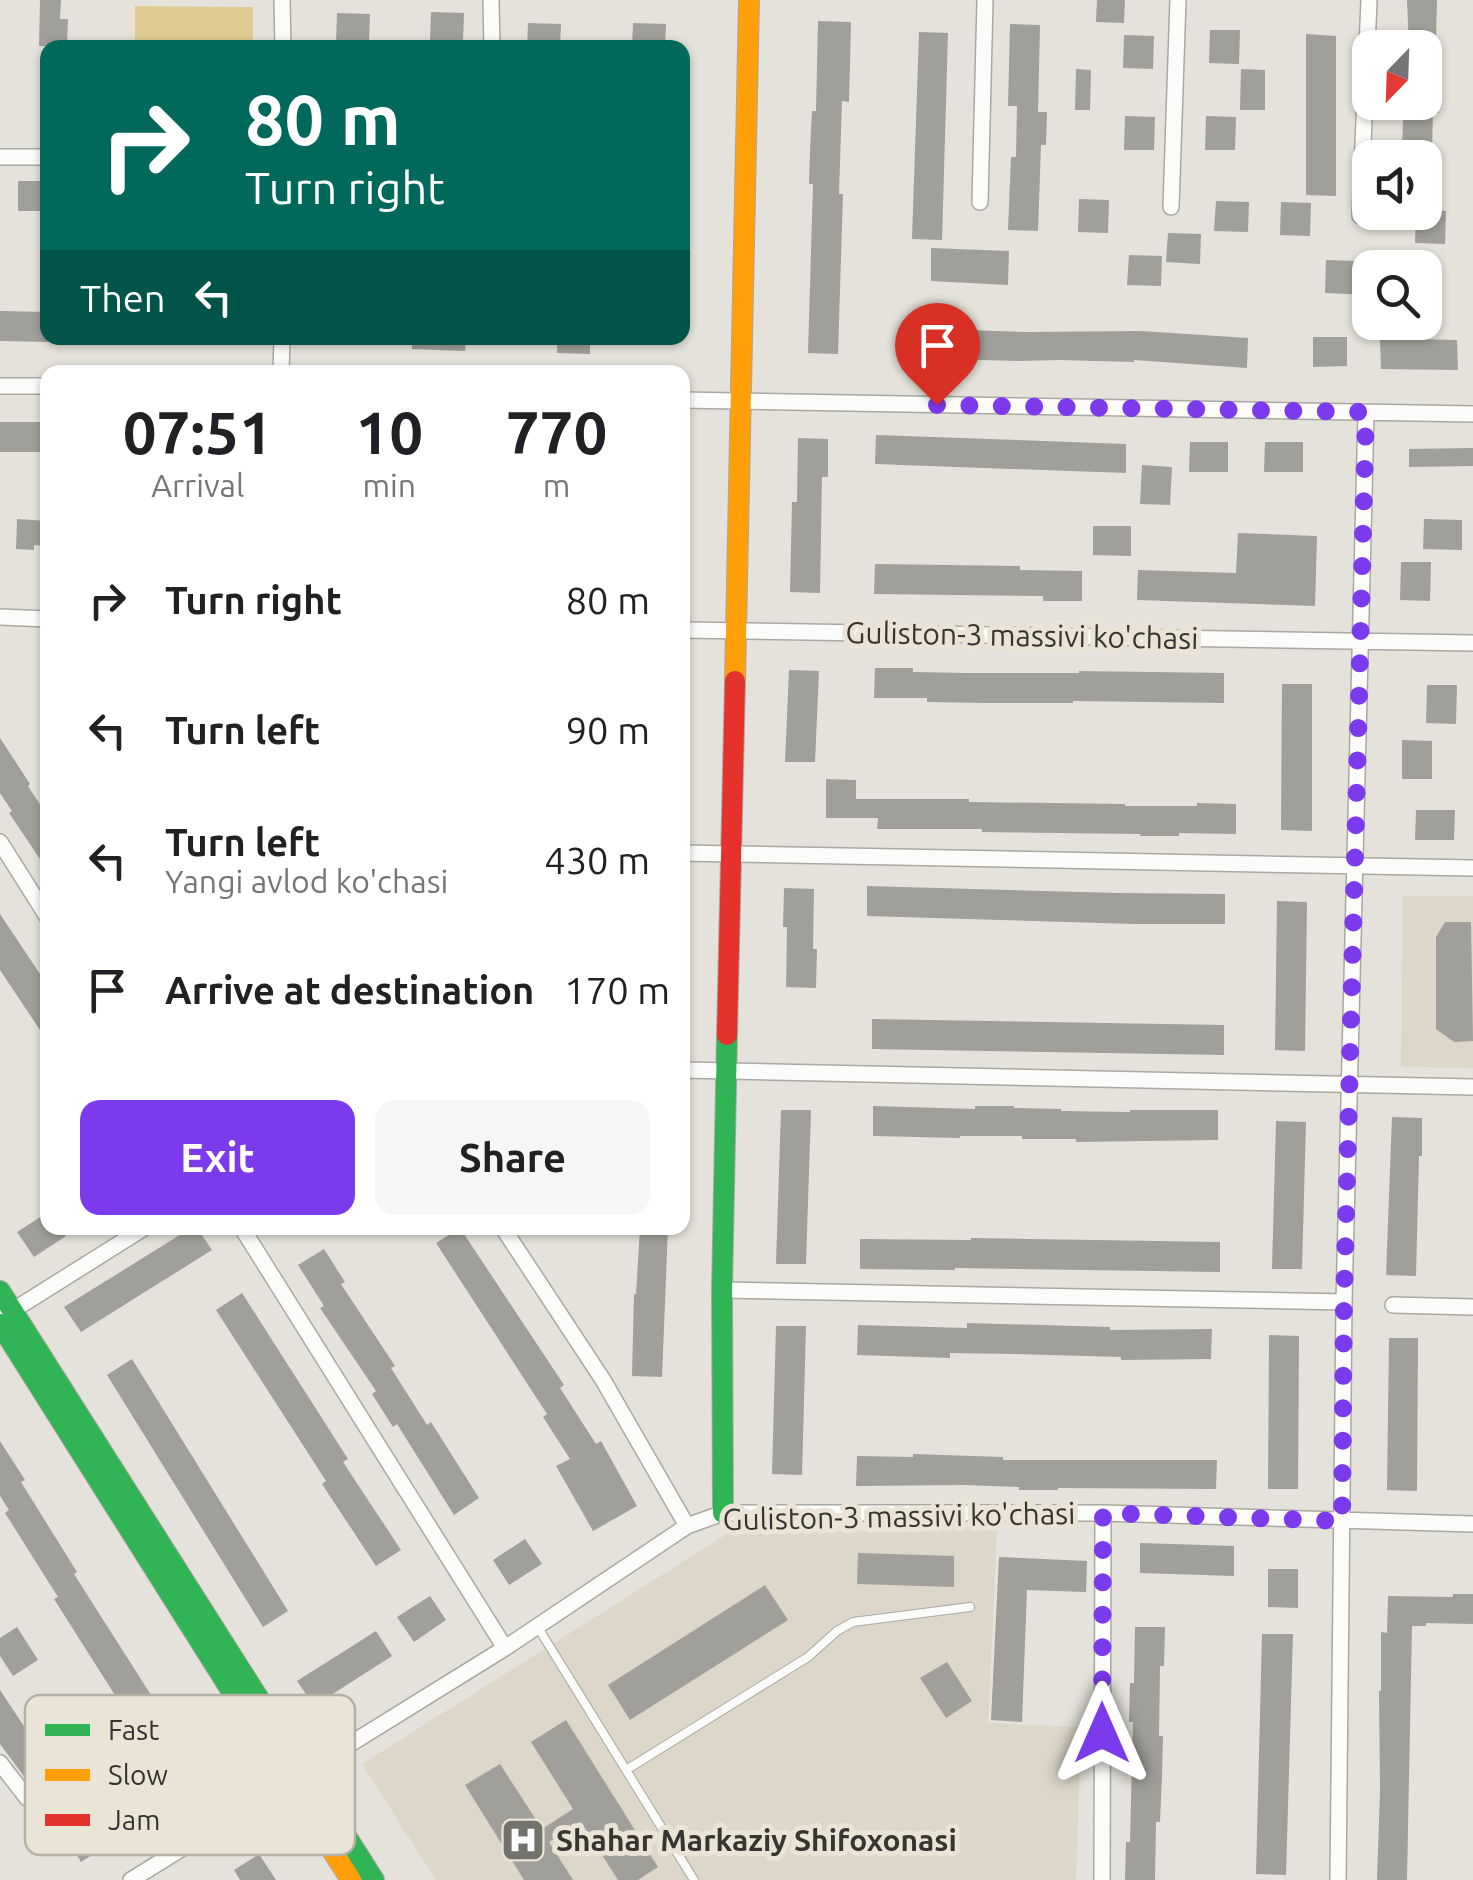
<!DOCTYPE html>
<style>
:root{--surface:#fff;--page:#f6f6f6;--text:#202124;--muted:#757577;--accent:#7c3aed}
body{margin:0;font-family:Ubuntu,sans-serif;background:var(--page);color:var(--text);height:100vh;display:flex;flex-direction:column;font-size:38px;white-space:nowrap}
*{box-sizing:border-box;margin:0}
p{font-size:32px;color:var(--muted)}
.icon{flex:none;width:55px;height:55px;fill:none;stroke:currentColor;stroke-width:2;stroke-linecap:round;stroke-linejoin:round}
.map{position:relative;flex:1;overflow:hidden}
.side{position:absolute;left:40px;top:365px;width:650px;height:870px;display:flex;flex-direction:column;background:var(--surface);border-radius:20px;box-shadow:0 2px 8px #0004}
.side>*{flex:none}
.guide{position:absolute;left:40px;top:40px;width:650px;height:305px;border-radius:20px;box-shadow:0 2px 8px #0004;background:#00695c;color:#fff;overflow:hidden}
.needle{width:65px;rotate:203deg}
.fabs{position:absolute;left:1352px;top:30px;display:grid;gap:20px}
.fabs a{display:grid;place-items:center;width:90px;height:90px;border-radius:20px;background:var(--surface);box-shadow:0 2px 8px #0004;font-size:50px}
.pin{position:absolute;display:grid;place-items:center;width:85px;height:85px;color:#fff;margin:-102px -42px;border-radius:50% 50% 50% 0;rotate:-45deg;box-shadow:0 0 10px #0007}
.pin .icon{rotate:45deg}
.me{position:absolute;width:110px;margin:-55px;rotate:0deg;stroke-linejoin:round;filter:drop-shadow(0 0 8px #0008)}
.turn{display:flex;align-items:center;gap:35px;height:210px;padding:0 40px;font-size:45px}
.turn .icon{width:130px;height:130px;stroke-width:2.5}
.turn b{display:block;font-size:70px;line-height:85px}
.then{display:flex;align-items:center;height:95px;padding:0 40px;background:#0003;gap:20px;font-size:38px}
.eta{display:flex;justify-content:space-evenly;align-items:center;height:170px;text-align:center}
.eta b{font-size:60px;font-weight:700;line-height:70px}
.primary-button{display:flex;gap:20px;margin-top:auto;padding:20px 40px}
.primary-button a{flex:1;height:115px;border-radius:20px;background:var(--accent);color:#fff;font-size:40px;font-weight:700;line-height:115px;text-align:center}
.primary-button a+a{background:var(--page);color:var(--text)}
ul{padding:0;list-style:none}
li{display:flex;align-items:center;gap:30px;height:130px;padding:0 40px}
li div{flex:1}
li b{display:block;font-size:38px}
li em{font-style:normal}
.map>svg:first-child{display:block}
.built{fill:#dcd7c8}
.green{fill:#e0cb92}
.building{fill:#a09f99}
.lines{fill:none;stroke-linecap:round;stroke-linejoin:round}
.lane-casing{stroke:#aaa8a2;stroke-width:10}
.street-casing{stroke:#aaa8a2;stroke-width:18}
.fast-casing{stroke:#aaa8a2;stroke-width:22}
.slow-casing{stroke:#aaa8a2;stroke-width:22}
.jam-casing{stroke:#aaa8a2;stroke-width:22}
.lane{stroke:#fbfbf9;stroke-width:8}
.street{stroke:#fbfbf9;stroke-width:15}
.fast{stroke:#30b455;stroke-width:20}
.slow{stroke:#ff9f0a;stroke-width:20}
.jam{stroke:#e5322d;stroke-width:20}
.route{stroke:#7c3aed;stroke-width:18;stroke-dasharray:0 32.4}
.labels{text-anchor:middle;dominant-baseline:central;stroke-width:10;stroke-linejoin:round;paint-order:stroke}
.street-label{font-size:30px;fill:#373530;stroke:#e9e4d5}
.poi-label{font-size:30px;font-weight:bold;fill:#373530;stroke:#e9e4d5;text-anchor:start}
.key{fill:#e9e4d5;stroke:#b4b0a4;stroke-width:2.5}
.key-label{font-size:28px;fill:#373530}
</style>
<div class="map">
<svg width="1473" height="1880" viewBox="0 0 1473 1880">
<rect width="100%" height="100%" fill="#e4e2da"/>
<path class="built" d="M1403,896H1473V1068L1401,1067Z
M997,1528L988,1723L1081,1727L1076,1880H436L362,1764L727,1534Z"/>
<path class="green" d="M135,6L253,7V47H135Z"/>
<path class="building" d="M40,0H61L60,19H68L67,46H39Z
M1097,0H1125L1124,23L1096,22Z
M1407,0H1437L1436,40H1439V113L1433,112L1432,152H1402L1403,118H1409L1410,102H1425V48H1409Z
M431,12L464,13L463,42L430,41Z
M337,13L370,14L369,44L336,43Z
M818,21L851,22L849,102L842,101L839,194H843L838,354L808,353L813,184H809L810,151L812,111H816Z
M528,23L561,24L560,48H527Z
M633,23L666,24L665,48H632Z
M1010,24L1040,25L1038,112H1047L1046,145H1041L1038,231L1008,230L1011,157H1016L1017,106H1008Z
M1210,30H1240L1239,64L1209,63Z
M919,32L948,33L942,240L912,239Z
M1306,34L1336,36V196L1306,195Z
M1124,35L1154,36L1153,69L1123,68Z
M1076,69L1091,70L1090,110H1075Z
M1241,69L1265,70V110H1240Z
M1125,116L1155,117L1154,150H1124Z
M1206,116L1236,117L1235,150H1205Z
M18,181H48V211H18Z
M1079,199L1109,200L1108,233L1078,232Z
M1216,201L1249,202L1248,232L1214,231Z
M1281,202L1311,203L1310,236L1280,235Z
M1425,210L1446,211L1445,244L1415,243L1416,212H1425Z
M1168,233L1201,234L1200,264L1166,262Z
M931,248L1009,251L1008,285L931,281Z
M1129,255L1162,256L1161,286L1127,285Z
M1326,260L1356,261V265H1370V295L1325,293Z
M0,311L48,312V342L0,341Z
M909,328L1027,332L1141,331L1248,338L1247,368L1134,360V362L1059,360L1020,361L908,358Z
M1313,337H1347V366L1313,367Z
M412,338H466L465,351L412,349Z
M557,338H590V354L557,353Z
M1414,339L1457,340L1458,370L1381,369L1380,340Z
M0,422H48V452H0Z
M876,435L1126,444V473L875,464Z
M798,438L828,439V477H822L820,593L790,592L792,502H797Z
M1190,442H1228V472H1189Z
M1265,442H1303V472H1264Z
M1473,448V466L1409,467V449Z
M1142,465L1172,467L1170,505L1140,504Z
M17,519L48,521V546L34,545V550L16,549Z
M1424,519L1462,520V550L1423,549Z
M1093,526H1131V556L1093,555Z
M1238,533L1317,536L1315,606L1137,600L1138,570L1236,573Z
M1401,562H1431L1430,601L1400,600Z
M875,564L1020,566V570L1082,571V601H1043V596L874,594Z
M875,668H913V672L966,673H1079V671L1224,673V703L1073,701V703H986L927,702V698H874Z
M789,670L819,671L815,762H785Z
M1282,684H1312V831L1281,830Z
M1427,685H1457L1456,724L1426,723Z
M0,738L30,784L28,786L48,817V871L9,813L12,811L0,793Z
M1402,740L1432,741V779H1402Z
M826,779L856,780V799H969V802L1125,804V806H1197V803L1236,804V834L1179,833V836H1140L1141,834L982,832V829H877L878,818H826Z
M1416,810H1455L1454,840H1415Z
M867,886L1119,893L1225,894V924H1135L867,916Z
M784,888L814,889L813,949H817L816,988L786,987L787,927H783Z
M1277,901L1307,902L1305,1051L1275,1050Z
M0,914L48,986V1042L0,970Z
M1445,922H1471L1473,1041L1454,1042L1436,1029V937Z
M872,1019L1224,1025V1055L872,1049Z
M873,1106L975,1109V1106H1014V1108L1061,1109V1111L1130,1112V1110H1218V1140L1076,1142V1139H1022V1136H960V1138L873,1136Z
M781,1110H811L806,1264H776Z
M1392,1117L1422,1118V1156H1419L1416,1276L1386,1275Z
M1276,1121L1306,1122L1302,1269H1272Z
M48,1212V1228H61L66,1236L34,1257L17,1232Z
M191,1228H197L212,1250L81,1332L64,1307Z
M460,1228L564,1385L560,1388L596,1444L601,1441L637,1506L593,1531L556,1466L570,1459L543,1417L547,1414L436,1243Z
M640,1228H668L662,1377L632,1376L634,1294H636Z
M971,1238L1220,1242V1272L955,1268V1270L860,1269V1239L971,1240Z
M324,1249L345,1282L341,1284L395,1366L391,1368L427,1425L431,1422L479,1498L454,1515L397,1424L393,1427L372,1394L376,1391L320,1308L324,1306L298,1265Z
M242,1293L348,1459L343,1462L401,1550L376,1566L322,1484L326,1481L216,1310Z
M967,1323L1110,1327V1330L1212,1329L1211,1359L1121,1360V1357L1016,1354L950,1353V1358L857,1355L858,1325L967,1328Z
M776,1326H806L802,1475L772,1474Z
M1269,1335L1299,1336L1298,1489H1268Z
M1389,1338H1418L1417,1491L1387,1490Z
M132,1359L288,1611L263,1627L107,1375Z
M0,1441L25,1480L21,1482L77,1572L74,1574L158,1706L132,1722L54,1599L58,1597L5,1513L9,1510L0,1496Z
M913,1454L1003,1457V1460H1217L1216,1489L1058,1488V1490H1019V1487L964,1485L856,1486L857,1456L913,1457Z
M525,1539L542,1564L509,1585L493,1560Z
M1140,1543L1234,1546V1576L1140,1573Z
M858,1553L954,1556V1587L857,1584Z
M999,1557L1087,1561L1086,1592L1027,1590L1022,1722L991,1720Z
M1268,1569H1298V1608L1268,1607Z
M765,1585L788,1620L630,1720L608,1685Z
M1453,1594H1473V1624L1426,1623V1626H1412L1407,1880H1377L1380,1792L1379,1691H1381V1632L1387,1633L1388,1596L1453,1597Z
M430,1596L446,1620L414,1642L397,1617Z
M17,1627L38,1660L13,1676L0,1656V1638Z
M1135,1627H1165L1164,1666H1160L1159,1736H1163L1162,1775L1160,1822H1156L1155,1880H1125L1126,1842H1130L1133,1722H1129L1130,1683H1134Z
M376,1631L392,1656L314,1706L297,1681Z
M1262,1634H1293L1286,1875L1256,1874Z
M947,1662L972,1701L946,1718L920,1678Z
M0,1690L49,1764L26,1779L0,1744Z
M566,1720L658,1867L638,1880H618L581,1822L549,1842L573,1880H524L465,1785L500,1764L542,1829L573,1809L531,1742Z
M99,1816L114,1841L81,1862L66,1836Z
M259,1854L276,1880H240L234,1870Z"/>
<g class="lines">
<defs>
<path id="lane" d="M537,1626L694,1880
M626,1770L808,1657L837,1631L853,1622L970,1607"/>
<path id="street" d="M282,0L283,48
M491,0L492,48
M0,157H48
M980,202L985,0
M1171,207L1178,0
M1360,216L1369,0
M281,372L282,338
M0,386H48
M682,400L1473,414
M0,617L48,619
M682,630L1473,643
M0,842L48,918
M682,853L1473,868
M682,1070L1473,1087
M242,1228L505,1648
M503,1228L603,1380L687,1526
M722,1290L1344,1302
M1393,1305L1473,1307
M4,1316L144,1228
M0,1763L27,1798
M131,1880L505,1648L687,1526L723,1513H1103L1473,1524
M1102,1880L1103,1513
M1338,1880L1344,1302L1366,413"/>
<path id="fast" d="M0,1291L374,1880
M0,1324L280,1768
M723,1513L722,1290L727,1035"/>
<path id="slow" d="M735,681L749,0
M280,1768L351,1880"/>
<path id="jam" d="M727,1035L735,681"/>
</defs>
<use href="#lane" class="lane-casing"/>
<use href="#street" class="street-casing"/>
<use href="#fast" class="fast-casing"/>
<use href="#slow" class="slow-casing"/>
<use href="#jam" class="jam-casing"/>
<use href="#lane" class="lane"/>
<use href="#street" class="street"/>
<use href="#fast" class="fast"/>
<use href="#slow" class="slow"/>
<use href="#jam" class="jam"/>
</g>
<g class="lines">
<path class="route" d="M937,405L1366,412L1344,1302L1342,1521L1103,1513L1102,1733"/>
</g>
<defs>
<symbol id="hospital-square" viewBox="-11 -11 22 22"><rect x="-9" y="-9" width="18" height="18" rx="4" fill="#74726c" stroke="#e9e4d5"/><path d="M-5-5h3v3.5h4V-5h3V5h-3V1.5h-4V5h-3Z" fill="#fff"/></symbol>
</defs>
<g fill-rule="evenodd">
<use href="#hospital-square" x="498" y="1815" width="50" height="50"/>
</g>
<g class="labels">
<g class="street-label">
<text transform="translate(1022 635) rotate(1)">Guliston-3 massivi ko'chasi</text>
<text transform="translate(899 1516) rotate(-1)">Guliston-3 massivi ko'chasi</text>
</g>
<g class="poi-label">
<text x="556" y="1840">Shahar Markaziy Shifoxonasi</text>
</g>
</g>
<rect x="25" y="1695" width="330" height="160" rx="15" class="key"/>
<rect x="45" y="1724" width="45" height="12" fill="#30b455"/>
<rect x="45" y="1769" width="45" height="12" fill="#ff9f0a"/>
<rect x="45" y="1814" width="45" height="12" fill="#e5322d"/>
<g class="key-label">
<text x="108" y="1740">Fast</text>
<text x="108" y="1785">Slow</text>
<text x="108" y="1830">Jam</text>
</g>
</svg>
<div class="fabs">
<a><svg class="needle" viewBox="-14 -14 28 28"><path d="M0-13l5 13h-10z" fill="#e53935"/><path d="M0 13l5-13h-10z" fill="#757577"/></svg></a>
<a><svg class="icon" aria-label="sound" viewBox="0 0 24 24"><path d="M4 9h4l5-4v14l-5-4H4zM17 9q2 3 0 6"/></svg></a>
<a><svg class="icon" aria-label="search" viewBox="0 0 24 24"><circle cx="10" cy="10" r="6"/><path d="M15 15l6 6"/></svg></a>
</div>
<div class="pin" style="left:937px;top:405px;background:#d93025"><svg class="icon" aria-label="arrive" viewBox="0 0 24 24"><path d="M6 21V4h12l-3 4 3 4H6"/></svg></div>
<svg class="me" style="left:1102px;top:1733px" viewBox="-20 -20 40 40"><path d="M0-17L14 15 0 8-14 15z" fill="#7c3aed" stroke="#fff" stroke-width="4"/></svg>
<div class="guide">
<div class="turn"><svg class="icon" aria-label="right" viewBox="0 0 24 24"><path d="M7 20v-9h11M14 6l5 5-5 5"/></svg><div><b>80 m</b>Turn right</div></div>
<div class="then">Then<svg class="icon" aria-label="left" viewBox="0 0 24 24"><path d="M17 20v-9H6M10 6l-5 5 5 5"/></svg></div>
</div>
<section class="side">
<div class="eta">
<div><b>07:51</b><p>Arrival</p></div>
<div><b>10</b><p>min</p></div>
<div><b>770</b><p>m</p></div>
</div>
<ul>
<li><svg class="icon" aria-label="right" viewBox="0 0 24 24"><path d="M7 20v-9h11M14 6l5 5-5 5"/></svg><div><b>Turn right</b></div><em>80 m</em></li>
<li><svg class="icon" aria-label="left" viewBox="0 0 24 24"><path d="M17 20v-9H6M10 6l-5 5 5 5"/></svg><div><b>Turn left</b></div><em>90 m</em></li>
<li><svg class="icon" aria-label="left" viewBox="0 0 24 24"><path d="M17 20v-9H6M10 6l-5 5 5 5"/></svg><div><b>Turn left</b><p>Yangi avlod ko'chasi</p></div><em>430 m</em></li>
<li><svg class="icon" aria-label="arrive" viewBox="0 0 24 24"><path d="M6 21V4h12l-3 4 3 4H6"/></svg><div><b>Arrive at destination</b></div><em>170 m</em></li>
</ul>
<div class="primary-button"><a>Exit</a><a>Share</a></div>
</section>
</div>
